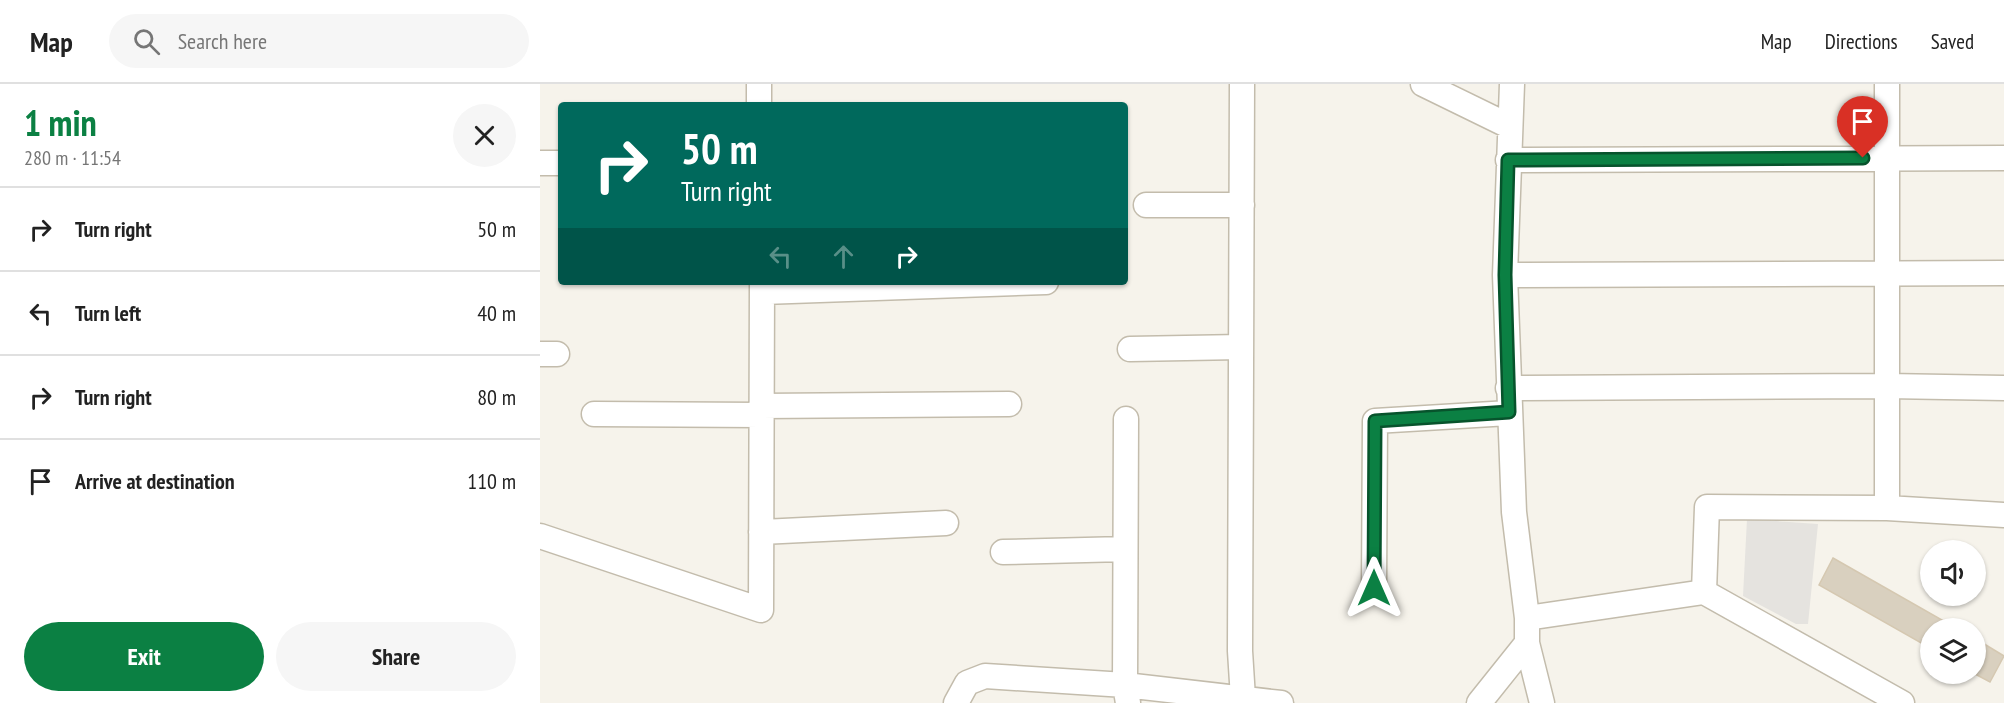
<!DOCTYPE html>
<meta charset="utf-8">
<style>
:root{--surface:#fff;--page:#f6f6f6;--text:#222;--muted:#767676;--line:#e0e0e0;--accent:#0b8043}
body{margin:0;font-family:"PT Sans Narrow",sans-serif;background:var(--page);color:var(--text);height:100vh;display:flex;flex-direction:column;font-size:22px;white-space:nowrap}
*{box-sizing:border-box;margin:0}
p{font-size:20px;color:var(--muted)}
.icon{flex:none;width:33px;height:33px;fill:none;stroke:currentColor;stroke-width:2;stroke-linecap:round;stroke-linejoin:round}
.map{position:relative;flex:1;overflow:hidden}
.details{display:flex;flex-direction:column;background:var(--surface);width:540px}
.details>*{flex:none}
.hud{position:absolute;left:18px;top:18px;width:570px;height:183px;border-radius:6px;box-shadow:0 2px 4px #0004;background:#00695c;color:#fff;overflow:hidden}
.buttons{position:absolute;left:1380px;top:456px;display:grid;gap:12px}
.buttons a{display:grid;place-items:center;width:66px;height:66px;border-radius:50%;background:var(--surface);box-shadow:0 2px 4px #0004;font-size:30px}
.pin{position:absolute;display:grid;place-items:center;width:51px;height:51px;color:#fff;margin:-62px -26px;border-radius:50% 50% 50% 0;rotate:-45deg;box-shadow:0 0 6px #0007}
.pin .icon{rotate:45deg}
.me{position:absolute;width:66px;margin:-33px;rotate:0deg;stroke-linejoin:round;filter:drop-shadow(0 0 4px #0008)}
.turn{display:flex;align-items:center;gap:21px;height:126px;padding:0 24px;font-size:27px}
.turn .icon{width:78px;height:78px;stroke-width:2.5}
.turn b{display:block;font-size:42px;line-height:51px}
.lanes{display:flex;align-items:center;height:57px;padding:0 24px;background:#0003;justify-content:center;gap:30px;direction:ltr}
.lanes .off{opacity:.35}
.round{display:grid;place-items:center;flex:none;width:63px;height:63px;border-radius:32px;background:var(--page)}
.summary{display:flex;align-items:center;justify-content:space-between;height:102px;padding:0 24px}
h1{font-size:36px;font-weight:600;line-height:45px;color:var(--accent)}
.button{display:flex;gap:12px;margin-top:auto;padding:12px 24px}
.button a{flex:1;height:69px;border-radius:36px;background:var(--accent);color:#fff;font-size:24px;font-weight:600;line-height:69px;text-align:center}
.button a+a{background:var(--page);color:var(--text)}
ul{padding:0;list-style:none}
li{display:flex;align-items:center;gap:18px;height:84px;padding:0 24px;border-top:2px solid var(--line)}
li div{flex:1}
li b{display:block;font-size:22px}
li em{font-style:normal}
header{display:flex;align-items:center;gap:36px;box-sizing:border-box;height:84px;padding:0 30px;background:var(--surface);border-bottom:2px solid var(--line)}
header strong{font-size:28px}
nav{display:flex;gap:33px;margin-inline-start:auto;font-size:21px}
.search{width:420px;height:54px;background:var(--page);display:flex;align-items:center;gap:15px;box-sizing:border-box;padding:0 21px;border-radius:33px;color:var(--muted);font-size:22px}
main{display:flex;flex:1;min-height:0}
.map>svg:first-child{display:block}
.parking{fill:#e5e3df}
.building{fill:#d9d0bf;stroke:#d5c8b1;stroke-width:1.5}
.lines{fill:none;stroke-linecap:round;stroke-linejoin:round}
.minor-casing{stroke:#c3bcac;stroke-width:27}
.minor{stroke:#fff;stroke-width:24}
.route-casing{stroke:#07532c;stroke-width:15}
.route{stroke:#0b8043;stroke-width:10}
</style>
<header>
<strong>Map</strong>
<div class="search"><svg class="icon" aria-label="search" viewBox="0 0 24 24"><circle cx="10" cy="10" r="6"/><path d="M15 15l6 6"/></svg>Search here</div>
<nav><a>Map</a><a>Directions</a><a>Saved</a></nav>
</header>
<main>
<section class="details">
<div class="summary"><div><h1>1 min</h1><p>280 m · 11:54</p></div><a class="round"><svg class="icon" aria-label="close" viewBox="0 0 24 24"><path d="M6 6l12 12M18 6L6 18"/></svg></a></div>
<ul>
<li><svg class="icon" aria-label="right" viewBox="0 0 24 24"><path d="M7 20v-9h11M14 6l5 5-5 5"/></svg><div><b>Turn right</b></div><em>50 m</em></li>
<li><svg class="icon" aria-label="left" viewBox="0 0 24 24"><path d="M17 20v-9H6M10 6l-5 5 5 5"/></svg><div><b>Turn left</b></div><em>40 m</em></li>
<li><svg class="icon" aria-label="right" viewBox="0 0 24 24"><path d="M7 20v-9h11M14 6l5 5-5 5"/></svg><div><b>Turn right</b></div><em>80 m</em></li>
<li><svg class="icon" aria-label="arrive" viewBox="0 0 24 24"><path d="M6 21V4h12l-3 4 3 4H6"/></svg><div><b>Arrive at destination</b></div><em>110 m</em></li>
</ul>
<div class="button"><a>Exit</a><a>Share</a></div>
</section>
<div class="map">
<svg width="1464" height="619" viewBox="0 0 1464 619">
<rect width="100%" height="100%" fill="#f6f3eb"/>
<path class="parking" d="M1207,435L1278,440L1268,540H1256L1203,512Z"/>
<path class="building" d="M1293,474L1416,544H1390V564L1279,501Z
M1436,555L1464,572L1450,598L1435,590Z"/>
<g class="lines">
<defs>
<path id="minor" d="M702,0L700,567L703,614
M883,0L969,42
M972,0L965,191L974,428L987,534V559L1002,619
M219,21V0
M968,76L1464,74
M0,79H21
M606,121H702
M965,191L1464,189
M223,208L506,198
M590,265L701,263
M0,270H17
M968,304L1347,302L1464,304
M221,322L469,320
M54,330L221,331
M586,335L585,601L588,619
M1347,424V0
M221,448L406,439
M0,452L221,526L222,198
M463,468L585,465
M834,504L835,337L969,329
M1164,508L1167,423L1347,424L1464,431
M987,534L1164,508L1362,619
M416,619L427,599L445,592L585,601L741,619
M939,619L987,559"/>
</defs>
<use href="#minor" class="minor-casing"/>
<use href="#minor" class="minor"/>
</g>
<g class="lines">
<defs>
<path id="route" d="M834,504L835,337L969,328L965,191L968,76L1323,74"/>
</defs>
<use href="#route" class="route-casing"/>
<use href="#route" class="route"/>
</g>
</svg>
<div class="buttons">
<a><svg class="icon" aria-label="sound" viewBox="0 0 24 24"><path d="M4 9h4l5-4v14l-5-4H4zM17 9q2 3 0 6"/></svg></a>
<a><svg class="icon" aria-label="layers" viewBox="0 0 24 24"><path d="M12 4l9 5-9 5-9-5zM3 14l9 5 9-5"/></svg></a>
</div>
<div class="pin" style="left:1323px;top:74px;background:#d93025"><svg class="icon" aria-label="arrive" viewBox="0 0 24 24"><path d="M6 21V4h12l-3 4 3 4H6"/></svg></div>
<svg class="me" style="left:834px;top:504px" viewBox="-20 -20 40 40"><path d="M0-17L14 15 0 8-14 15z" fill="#0b8043" stroke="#fff" stroke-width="4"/></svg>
<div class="hud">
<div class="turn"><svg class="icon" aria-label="right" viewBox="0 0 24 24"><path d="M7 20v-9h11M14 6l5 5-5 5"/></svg><div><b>50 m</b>Turn right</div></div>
<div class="lanes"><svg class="icon off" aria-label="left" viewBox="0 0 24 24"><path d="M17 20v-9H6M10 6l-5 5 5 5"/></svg><svg class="icon off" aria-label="ahead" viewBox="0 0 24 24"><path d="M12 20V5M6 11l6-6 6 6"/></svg><svg class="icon" aria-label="right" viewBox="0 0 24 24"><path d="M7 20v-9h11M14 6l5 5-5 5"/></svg></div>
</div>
</div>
</main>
